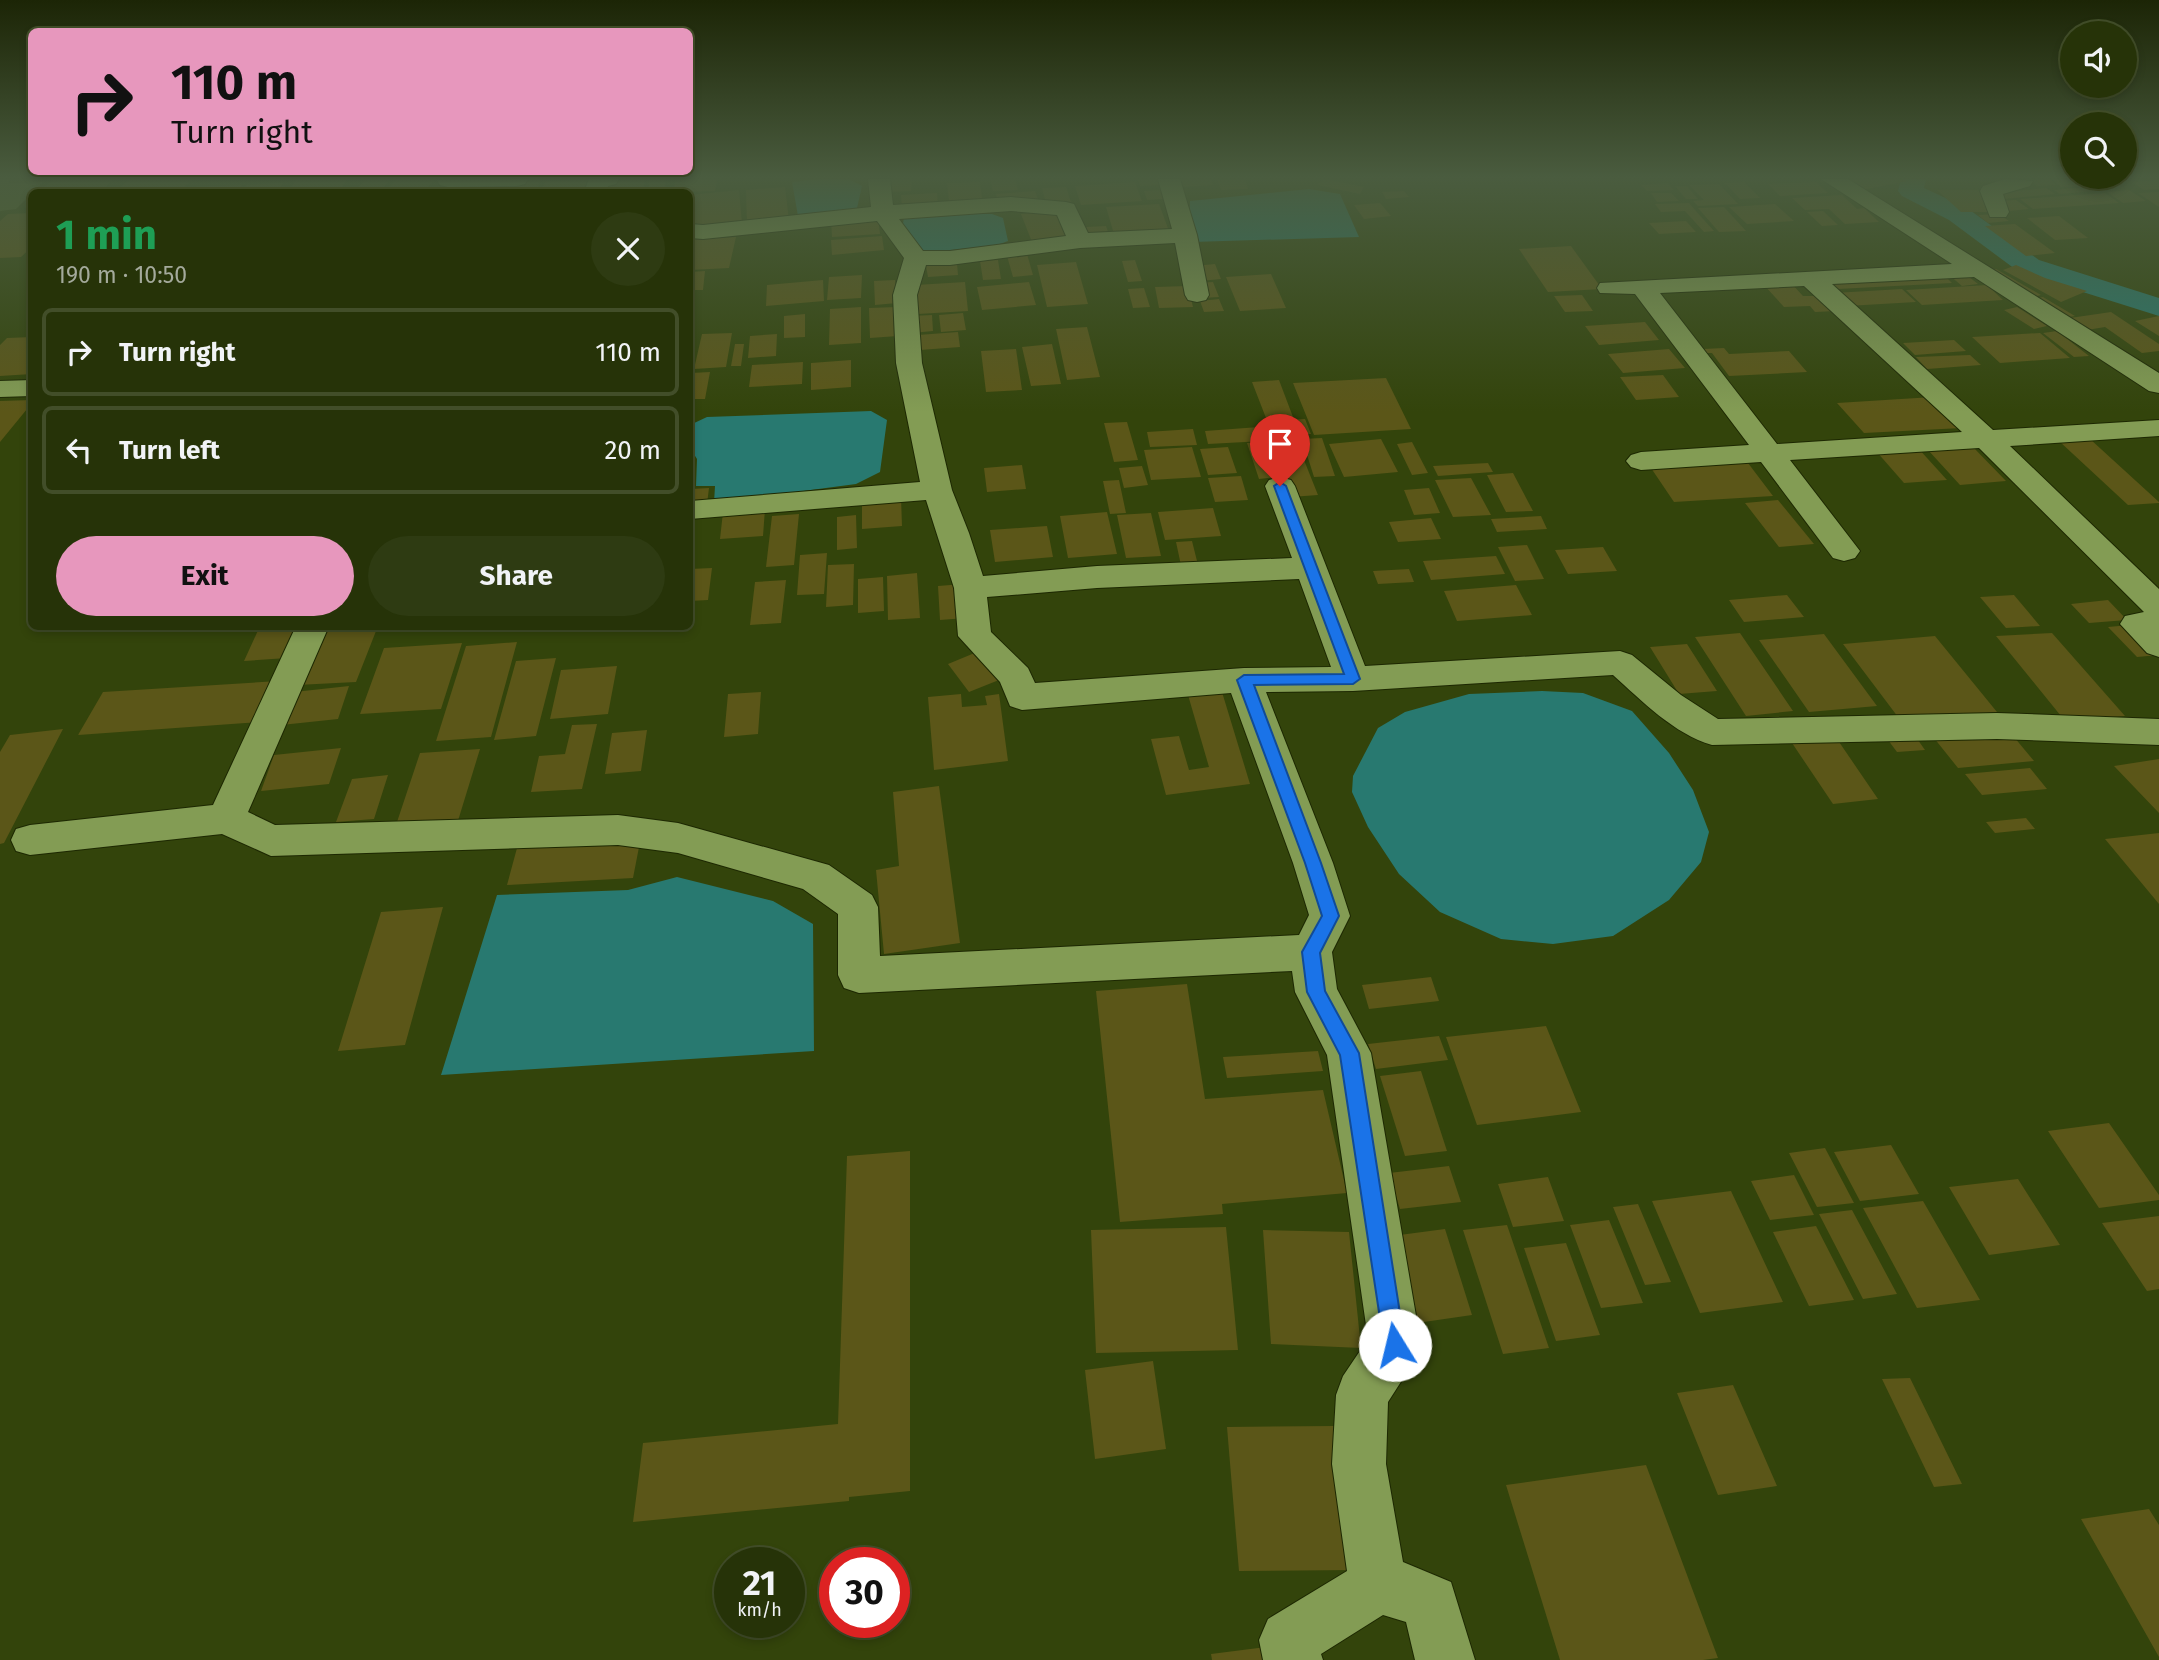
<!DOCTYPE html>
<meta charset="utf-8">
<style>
:root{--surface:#263308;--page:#2e3b12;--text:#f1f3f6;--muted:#a4aa9c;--line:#424e29;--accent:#e797bd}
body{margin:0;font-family:"Fira Sans",sans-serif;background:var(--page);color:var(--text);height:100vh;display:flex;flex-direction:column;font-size:26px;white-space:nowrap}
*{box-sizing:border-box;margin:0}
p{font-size:23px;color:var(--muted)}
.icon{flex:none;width:38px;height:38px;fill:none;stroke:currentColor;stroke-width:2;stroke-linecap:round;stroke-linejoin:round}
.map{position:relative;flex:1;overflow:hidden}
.drawer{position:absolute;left:28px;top:189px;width:665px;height:441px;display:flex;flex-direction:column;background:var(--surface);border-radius:10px;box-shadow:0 4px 10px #0003,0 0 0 2px var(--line)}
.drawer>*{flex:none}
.banner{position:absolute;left:28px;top:28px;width:665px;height:147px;border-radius:10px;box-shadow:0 4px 10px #0003,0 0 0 2px var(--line);background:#e797bd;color:#111;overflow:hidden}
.fabs{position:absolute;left:2060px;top:21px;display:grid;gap:14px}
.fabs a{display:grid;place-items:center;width:77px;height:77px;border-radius:50%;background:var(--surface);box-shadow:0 4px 10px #0003,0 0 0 2px var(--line);font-size:35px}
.speed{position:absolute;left:714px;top:1547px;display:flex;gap:14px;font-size:35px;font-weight:700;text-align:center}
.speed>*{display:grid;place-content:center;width:91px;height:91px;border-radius:50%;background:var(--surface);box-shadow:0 4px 10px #0003,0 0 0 2px var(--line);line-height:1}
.speed small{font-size:18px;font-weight:400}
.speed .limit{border:10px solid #d22;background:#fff;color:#111}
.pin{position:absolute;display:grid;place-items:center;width:60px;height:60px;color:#fff;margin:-72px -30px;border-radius:50% 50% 50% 0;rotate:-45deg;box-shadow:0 0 7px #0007}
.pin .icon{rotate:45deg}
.me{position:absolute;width:77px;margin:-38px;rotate:351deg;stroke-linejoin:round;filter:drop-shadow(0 0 5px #0008)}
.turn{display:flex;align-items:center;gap:24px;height:147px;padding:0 28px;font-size:32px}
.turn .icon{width:91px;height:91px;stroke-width:2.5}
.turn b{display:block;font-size:49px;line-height:60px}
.round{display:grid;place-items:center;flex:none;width:74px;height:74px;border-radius:37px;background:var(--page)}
.headline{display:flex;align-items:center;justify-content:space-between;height:119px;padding:0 28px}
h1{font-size:42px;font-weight:700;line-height:52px;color:#1e9e55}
.button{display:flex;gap:14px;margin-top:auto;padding:14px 28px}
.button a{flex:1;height:80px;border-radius:42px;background:var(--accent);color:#111;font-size:28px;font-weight:700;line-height:80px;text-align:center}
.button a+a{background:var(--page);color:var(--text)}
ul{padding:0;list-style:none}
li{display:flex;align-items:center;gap:21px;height:88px;margin:0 14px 10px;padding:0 14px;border:4px solid var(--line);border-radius:10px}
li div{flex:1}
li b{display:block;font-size:26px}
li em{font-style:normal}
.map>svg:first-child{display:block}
.green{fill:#526629}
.water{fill:#287970}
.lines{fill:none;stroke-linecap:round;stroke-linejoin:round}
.canal{fill:#287970;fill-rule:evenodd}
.building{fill:#5b5618}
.street-casing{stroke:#1d2802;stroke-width:2}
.street{fill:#839c54;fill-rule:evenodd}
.route{fill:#1a73e8;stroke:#114b97;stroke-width:2}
</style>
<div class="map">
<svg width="2159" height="1660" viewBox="0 0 2159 1660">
<rect width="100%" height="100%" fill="#33440b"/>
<path class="green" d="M0,179H9V183L43,182L16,209L0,211Z"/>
<path class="water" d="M819,179H849L862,186L857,208L798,216L792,182Z
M1309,189L1340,194L1359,237L1192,242L1189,227L1190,201Z
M957,214H992L1003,218L1008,241L997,245L923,253L903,224L904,217Z
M871,411L887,420L880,472L856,484L714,503L715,486H696L697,459L690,448V425L707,417Z
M1542,691L1583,693L1632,711L1669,753L1693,790L1709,832L1701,862L1669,900L1613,936L1553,944L1501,939L1440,912L1399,874L1368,827L1352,792L1353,776L1378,728L1405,712L1469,694Z
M677,877L773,901L813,924L814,1051L441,1075L497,895L628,890Z"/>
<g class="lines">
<path class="canal" d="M1901,179H1926L1924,188L1967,208L2039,260L2159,298V316L2019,272L1949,220L1902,196L1898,191Z"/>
</g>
<path class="building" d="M53,179H113L101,192H40Z
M129,179H192L180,192H116Z
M297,179H347L339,192H288Z
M366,179H391L379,192H354Z
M397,179H435L424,191L387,189Z
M645,179L643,189L605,191L607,182Z
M666,179L665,188L649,189V180Z
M679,179H717L715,191L674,192L675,180Z
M883,179H912L911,191L886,192Z
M990,179H1015L1018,190L993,191Z
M1138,179H1158L1161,185L1140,186Z
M1179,179H1211L1213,185L1182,187Z
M1217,179H1245L1248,189L1221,190Z
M1323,179H1325L1364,187L1360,194L1318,185Z
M1844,179H1903L1907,181L1862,190Z
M2029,179H2049L2056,185L2037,186Z
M2052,179H2096L2104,186L2061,187Z
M541,180L536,190L444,191L450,181Z
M591,180L587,190L541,191L546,181Z
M2159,180V189L2144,190L2132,182Z
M980,182L982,199L949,201L947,183Z
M1135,182L1142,201L1081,205L1075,186Z
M1744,182L1760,198L1740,199L1725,183Z
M1816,182L1828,193L1780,196L1768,184Z
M283,183L277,192H242L247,185Z
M1668,183L1674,190L1647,191L1641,185Z
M1719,184L1738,204L1698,206L1693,201L1704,200L1689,185Z
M242,185L237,192H190L194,187Z
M1675,186H1687L1698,199H1686Z
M785,187L789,221L747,224L746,190Z
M1066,187L1071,202L1046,203L1042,188Z
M2086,187L2092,191L2060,194L2054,190Z
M2046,188L2055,194L2004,199L1995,193Z
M739,190L742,224L690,229V195Z
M1160,190L1163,199L1147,200L1144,191Z
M1937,190H1978L1994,212H1961Z
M2129,190L2146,201L2123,203L2107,192Z
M1035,191L1038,199L998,202L996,194Z
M1404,191L1409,197L1386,199L1382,192Z
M2159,192V207L2138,193Z
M937,193L938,206L902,208L901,195Z
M1651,193H1671L1679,201L1657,202Z
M2105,193L2119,203L2033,209L2020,199Z
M1842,195L1857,209L1864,208L1879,222L1845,224L1829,209L1805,210L1792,198Z
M2016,200L2029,209L2009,211L1996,201Z
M1380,203L1391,216L1364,219L1354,205Z
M1689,203L1695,210L1714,231L1704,232L1685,211L1661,212L1655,204Z
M1159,204L1169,231L1114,234L1106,207Z
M1775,204L1794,221L1747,224L1729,207Z
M1724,207L1746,231L1719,232L1698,208Z
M1061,210L1073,238L1032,242L1021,214Z
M1823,211L1838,225L1822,226L1807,212Z
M32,213V247L21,257L0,258V221L8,214Z
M1999,214L2009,221L1988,223L1978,215Z
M2059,216L2088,238L2055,240L2027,218Z
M878,217L880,234L832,237L831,220Z
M1686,221L1696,232L1659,234L1649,223Z
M2015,224L2055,253L2026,256L1985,226Z
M1106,226L1109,235L1089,237L1086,227Z
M882,236L884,250L832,255L831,240Z
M736,237L729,268L690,270L693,239Z
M1571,246L1602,289L1548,292L1519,249Z
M1027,254L1033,275L1013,277L1007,256Z
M998,260L1001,279L983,280L980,261Z
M1135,260L1142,281L1128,282L1122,261Z
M1076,262L1088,304L1047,307L1037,265Z
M957,264L958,275L928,277L926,266Z
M1215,264L1221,279L1200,281L1194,266Z
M2016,265L2045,278L2087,291L2061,302L2003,270Z
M1996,269L2041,295L2029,298L1985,272Z
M705,271L703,290H690V272Z
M1964,273L1978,284L1962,286L1948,274Z
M1271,274L1286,308L1240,311L1226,277Z
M862,275L861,298L827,300L829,277Z
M1945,276L1952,283L1838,289L1831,283Z
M823,280L824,301L766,306L767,285Z
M895,280L897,303L875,305L874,281Z
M965,282L968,311L918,314L916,285Z
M1029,282L1036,305L982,310L977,287Z
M1213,282L1219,297L1202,298L1197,283Z
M1791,283L1803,296H1821L1836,311L1815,312L1810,306L1784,307L1763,284Z
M1987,285L2003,300L1922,305L1906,290Z
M1188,286L1193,307L1159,308L1155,287Z
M1144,288L1150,307L1133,308L1128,289Z
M1902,289L1916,302L1847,306L1834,293Z
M1582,295L1593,311L1565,312L1554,296Z
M2043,297L2075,316L2064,318L2033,299Z
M1219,299L1224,311L1204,312L1200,301Z
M861,307V343L829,345L830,309Z
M897,307L898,336L870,338L869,308Z
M2017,307L2047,326L2034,329L2004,310Z
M2111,312L2159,344V351L2142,353L2105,327L2087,330L2070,318Z
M963,313L966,330L941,332L939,315Z
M805,314V337L784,338V316Z
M932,315L933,331L912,333L911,316Z
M2159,316V336L2135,321Z
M1645,322L1659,340L1599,345L1585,326Z
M1087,327L1100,377L1067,380L1056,329Z
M2057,331L2089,356L2074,357L2043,333Z
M958,332L960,347L920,350L918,335Z
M732,333L726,367L694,369L702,334Z
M2040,333L2070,358L2000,363L1972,337Z
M777,334L776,356L748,358L750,336Z
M32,337V374L0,376V345L7,338Z
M1954,340L1966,351L1915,355L1903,343Z
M735,344H744L741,366H731Z
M1052,344L1061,384L1031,386L1022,347Z
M1724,348L1729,354L1789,351L1807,372L1729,376L1712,353H1706L1703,349Z
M1016,349L1022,390L986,392L981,351Z
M1669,349L1685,368L1623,373L1608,354Z
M1970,355L1981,365L1927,369L1916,357Z
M851,360V387L811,390V363Z
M803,362L802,384L749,387L752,365Z
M710,372L705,399H690L691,373Z
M1663,375L1679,397L1636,400L1620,377Z
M1386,378L1411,429L1314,435L1293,383Z
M1279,380L1293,417L1266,418L1252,382Z
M1933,397L1962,428L1864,433L1837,403Z
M32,400V403L0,442V401Z
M1305,419L1311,434L1272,436L1267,421Z
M1127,422L1138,460L1114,462L1104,423Z
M1259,427L1264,441L1208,444L1205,431Z
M1193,429L1197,445L1150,447L1147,432Z
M1322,438L1335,476L1314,477L1302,439Z
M1381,439L1398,472L1344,477L1329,444Z
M2090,439L2159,502V503L2128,505L2059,441Z
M1296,440L1318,495L1291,497L1271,442Z
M1263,442L1275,477L1259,479L1247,443Z
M1412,442L1428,473L1412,475L1397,444Z
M1192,447L1201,477L1151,480L1144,450Z
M1228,447L1237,473L1208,475L1200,449Z
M1973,447L2006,481L1960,485L1928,450Z
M1918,448L1947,480L1904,483L1876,451Z
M1488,463L1493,472L1438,476L1433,466Z
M1748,463L1773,496L1674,502L1651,468Z
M1022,465L1026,489L987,492L984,468Z
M1142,466L1148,485L1124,488L1119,468Z
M1513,473L1533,511L1506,512L1487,475Z
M1241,476L1248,500L1215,502L1208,478Z
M1471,478L1491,515L1453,517L1435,480Z
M1119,480L1126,513L1110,514L1103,481Z
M709,488L707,504L690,505L691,489Z
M1429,488L1440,513L1414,515L1404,490Z
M901,497L902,526L862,529V500Z
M1778,500L1814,544L1779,547L1745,503Z
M1213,508L1221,536L1165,540L1158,512Z
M765,509L763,536L720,539L723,512Z
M1107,512L1117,554L1068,558L1060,516Z
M1151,513L1161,556L1126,558L1117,515Z
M799,514L794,565L766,567L772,516Z
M856,515L857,548L837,550V517Z
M1541,516L1547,529L1497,532L1491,519Z
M1431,518L1441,539L1398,542L1389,522Z
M1047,526L1053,557L995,562L990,530Z
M1192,541L1199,569L1182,570L1176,542Z
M1527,545L1544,579L1515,581L1498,547Z
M1603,547L1617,571L1568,574L1555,550Z
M827,553L824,594L797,595L800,555Z
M1496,556L1505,574L1431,580L1423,561Z
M854,564L853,605L826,607L828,565Z
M712,568L708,600L690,601V569Z
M1409,569L1414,582L1378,584L1373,571Z
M917,573L920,618L888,620L887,576Z
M883,577L884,611L858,613V579Z
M786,580L781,623L750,625L755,582Z
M963,584L966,618L940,620L938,586Z
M1516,585L1532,615L1457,621L1444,591Z
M1787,595L1804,617L1744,622L1729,600Z
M2014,595L2040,626L2006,628L1980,597Z
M2108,600L2127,620L2089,623L2071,604Z
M2130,625L2159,655L2137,657L2108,627Z
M260,626H301L287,658L244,661Z
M324,626H378L356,682L297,685Z
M1740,633L1793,711L1746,716L1695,637Z
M2052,633L2125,716L2065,721L1996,636Z
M1824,634L1877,706L1809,712L1759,640Z
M1935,636L1997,712L1901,721L1843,644Z
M517,642L491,737L436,741L466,646Z
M462,643L441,709L360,714L384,648Z
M1687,644L1717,691L1679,694L1650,647Z
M977,652L999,680L969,692L948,664Z
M556,658L536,736L494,740L516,661Z
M617,666L608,714L550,719L561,670Z
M278,681L260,722L78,735L103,692Z
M349,686L338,719L272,726L285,693Z
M761,692L758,734L724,737L728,694Z
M1222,692L1250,784L1166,795L1151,739L1179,736L1189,770L1209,767L1188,695Z
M961,694L962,707L987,705L985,696L999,694L1008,761L934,770L928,697Z
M597,724L582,789L531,792L539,756L565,754L572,725Z
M63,729L4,843L0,844V752L10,735Z
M647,730L641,771L605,774L612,733Z
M2009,731L2034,761L1958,768L1934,738Z
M1913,733L1925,750L1897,752L1885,736Z
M1835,736L1878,799L1833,804L1790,740Z
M341,748L329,784L261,791L274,755Z
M480,749L457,824L395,828L420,753Z
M2159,759V813L2114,766Z
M2030,768L2047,789L1982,795L1965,774Z
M388,775L374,819L336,822L352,779Z
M939,786L960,943L884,954L876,870L899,866L893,792Z
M2026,818L2035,829L1995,833L1986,822Z
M2159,833V904L2105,839Z
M640,842L633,878L507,885L517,848Z
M443,907L405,1045L338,1051L381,912Z
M1431,977L1439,1001L1369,1009L1362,985Z
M1187,984L1205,1099L1323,1090L1347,1193L1222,1204L1223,1214L1120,1222L1096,991Z
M1546,1026L1581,1112L1477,1125L1446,1037Z
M1439,1036L1448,1060L1376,1069L1368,1044Z
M1318,1051L1323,1071L1227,1078L1223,1057Z
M1421,1071L1447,1151L1405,1156L1380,1076Z
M2109,1123L2159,1195V1200L2099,1208L2048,1131Z
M1891,1145L1919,1194L1860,1201L1834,1152Z
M1825,1148L1854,1203L1817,1207L1789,1153Z
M910,1151V1491L849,1497V1501L633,1522L643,1443L838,1424L847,1156Z
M1449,1166L1461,1202L1400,1209L1389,1173Z
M1794,1175L1814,1215L1770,1220L1751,1181Z
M1548,1177L1564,1221L1513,1227L1498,1184Z
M2018,1179L2060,1245L1989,1255L1949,1187Z
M1731,1191L1783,1302L1700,1313L1652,1201Z
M1923,1201L1980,1300L1917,1308L1863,1208Z
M1638,1204L1671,1282L1645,1285L1613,1207Z
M1852,1210L1897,1294L1863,1299L1819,1214Z
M2159,1216V1289L2147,1291L2102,1223Z
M1609,1220L1643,1303L1601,1308L1570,1225Z
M1507,1225L1549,1348L1503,1354L1463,1230Z
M1816,1226L1854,1300L1809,1306L1773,1232Z
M1226,1227L1238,1350L1096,1353L1091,1230Z
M1445,1229L1472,1315L1417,1323L1392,1236Z
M1263,1230L1349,1232L1361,1348L1271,1344Z
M1566,1243L1600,1335L1556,1341L1524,1248Z
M1153,1361L1166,1449L1095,1459L1085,1370Z
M1910,1378L1962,1484L1934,1487L1882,1379Z
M1733,1385L1777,1486L1718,1495L1677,1393Z
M1335,1426L1355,1570L1239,1571L1227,1427Z
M1646,1465L1718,1658L1703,1660H1560L1506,1485Z
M2149,1509L2159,1525V1657L2081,1519Z
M1274,1646L1276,1660H1212L1211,1654Z"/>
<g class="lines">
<defs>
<path id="street" d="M528,179L525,184L517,186L448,187L440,185L437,180Z
M589,179H619L616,184L608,186L606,192H584Z
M868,179H890L893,205L1011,197L1066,202L1074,204L1088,233L1172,229L1158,179H1180L1197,235L1209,295L1206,300L1197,302L1188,300L1185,295L1175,243L1080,248L950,265H926L917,295L922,363L952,490L969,533L983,576L1097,566L1292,558L1265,486L1269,480L1280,477L1291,480L1295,486L1365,666L1620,651L1632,655L1681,695L1718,719L1997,713L2159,719V745L1997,739L1712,745C1674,734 1642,701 1613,675L1353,691L1266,692L1333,863L1350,916L1332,952L1337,989L1371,1053L1421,1345L1413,1363L1388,1402L1386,1464L1403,1562L1451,1582L1475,1660H1415L1406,1622L1383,1615L1321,1654L1323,1660H1263L1259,1640L1268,1619L1347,1571L1332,1464L1336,1395L1343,1376L1368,1339L1327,1055L1295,992L1292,971L859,993L844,988L838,975V914L803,889L678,853L618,845L271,856L222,834L30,855L16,851L11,840L16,829L30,825L213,805L296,626H329L248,812L275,825L618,815L678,823L829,865L872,895L878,907L880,956L1299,935L1309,915L1293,863L1231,693L1022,710L1010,706L1000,682L958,636L954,588L926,500L690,519V501L920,482L896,363L893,295L904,258L877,221L703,239L690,238V224L703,225L871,207ZM1011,211L1057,215L1066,236L950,251H923L899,219ZM1299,579L1331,667L1244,668L1035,683L1028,668L991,632L987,597L1097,588Z
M1821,179H1848L2159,373V393L2149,391L1974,277L1832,284L1993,430L2159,420V436L2010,446L2159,589V657L2147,653L2120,624L2125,616L2144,612L1979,448L1790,460L1860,551L1855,558L1844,561L1833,558L1761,462L1641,470L1631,467L1626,461L1631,455L1641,452L1749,445L1635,294L1600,293L1597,288L1600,283L1952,264ZM1804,286L1962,432L1777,444L1660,293Z
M2005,179L2033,181L2030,186L2003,194L2009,212L2006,217H1990L1980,191L1983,186Z
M32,380V396L0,397V381Z"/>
</defs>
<use href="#street" class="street-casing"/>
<use href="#street" class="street"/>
</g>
<linearGradient id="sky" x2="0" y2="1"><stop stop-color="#1c2506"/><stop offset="0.43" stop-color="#4a5c3f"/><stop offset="1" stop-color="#4a5c3f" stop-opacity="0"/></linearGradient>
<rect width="2159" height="412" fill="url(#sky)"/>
<path class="route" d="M1280,482L1286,486L1360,679L1353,684L1254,685L1321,863L1339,916L1320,953L1325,991L1359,1053L1405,1345L1402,1353L1395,1356L1387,1353L1384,1345L1340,1055L1307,992L1302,952L1322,916L1305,863L1237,680L1244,675L1344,674L1274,486Z"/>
</svg>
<div class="fabs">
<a><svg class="icon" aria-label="sound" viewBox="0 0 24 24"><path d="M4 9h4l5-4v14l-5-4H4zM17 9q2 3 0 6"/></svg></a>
<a><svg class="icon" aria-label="search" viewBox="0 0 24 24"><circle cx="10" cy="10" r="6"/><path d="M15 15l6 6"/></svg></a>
</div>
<div class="speed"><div>21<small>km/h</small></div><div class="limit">30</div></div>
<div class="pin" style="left:1280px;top:486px;background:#d93025"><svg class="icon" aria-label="arrive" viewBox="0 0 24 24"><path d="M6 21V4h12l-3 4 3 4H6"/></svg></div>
<svg class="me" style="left:1395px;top:1345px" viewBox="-20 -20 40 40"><circle r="19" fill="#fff"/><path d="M0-13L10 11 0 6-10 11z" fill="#1a73e8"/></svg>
<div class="banner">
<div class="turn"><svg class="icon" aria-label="right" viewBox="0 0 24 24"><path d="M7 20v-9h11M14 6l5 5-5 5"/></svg><div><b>110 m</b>Turn right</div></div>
</div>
<section class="drawer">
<div class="headline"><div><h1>1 min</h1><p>190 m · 10:50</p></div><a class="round"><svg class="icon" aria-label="close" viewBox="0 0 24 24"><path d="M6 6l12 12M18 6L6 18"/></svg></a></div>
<ul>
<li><svg class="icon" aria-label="right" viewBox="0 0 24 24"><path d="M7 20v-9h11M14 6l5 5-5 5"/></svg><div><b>Turn right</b></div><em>110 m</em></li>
<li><svg class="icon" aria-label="left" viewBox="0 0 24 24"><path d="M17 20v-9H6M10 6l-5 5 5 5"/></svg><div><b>Turn left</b></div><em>20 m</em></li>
</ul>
<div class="button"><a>Exit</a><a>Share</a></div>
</section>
</div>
